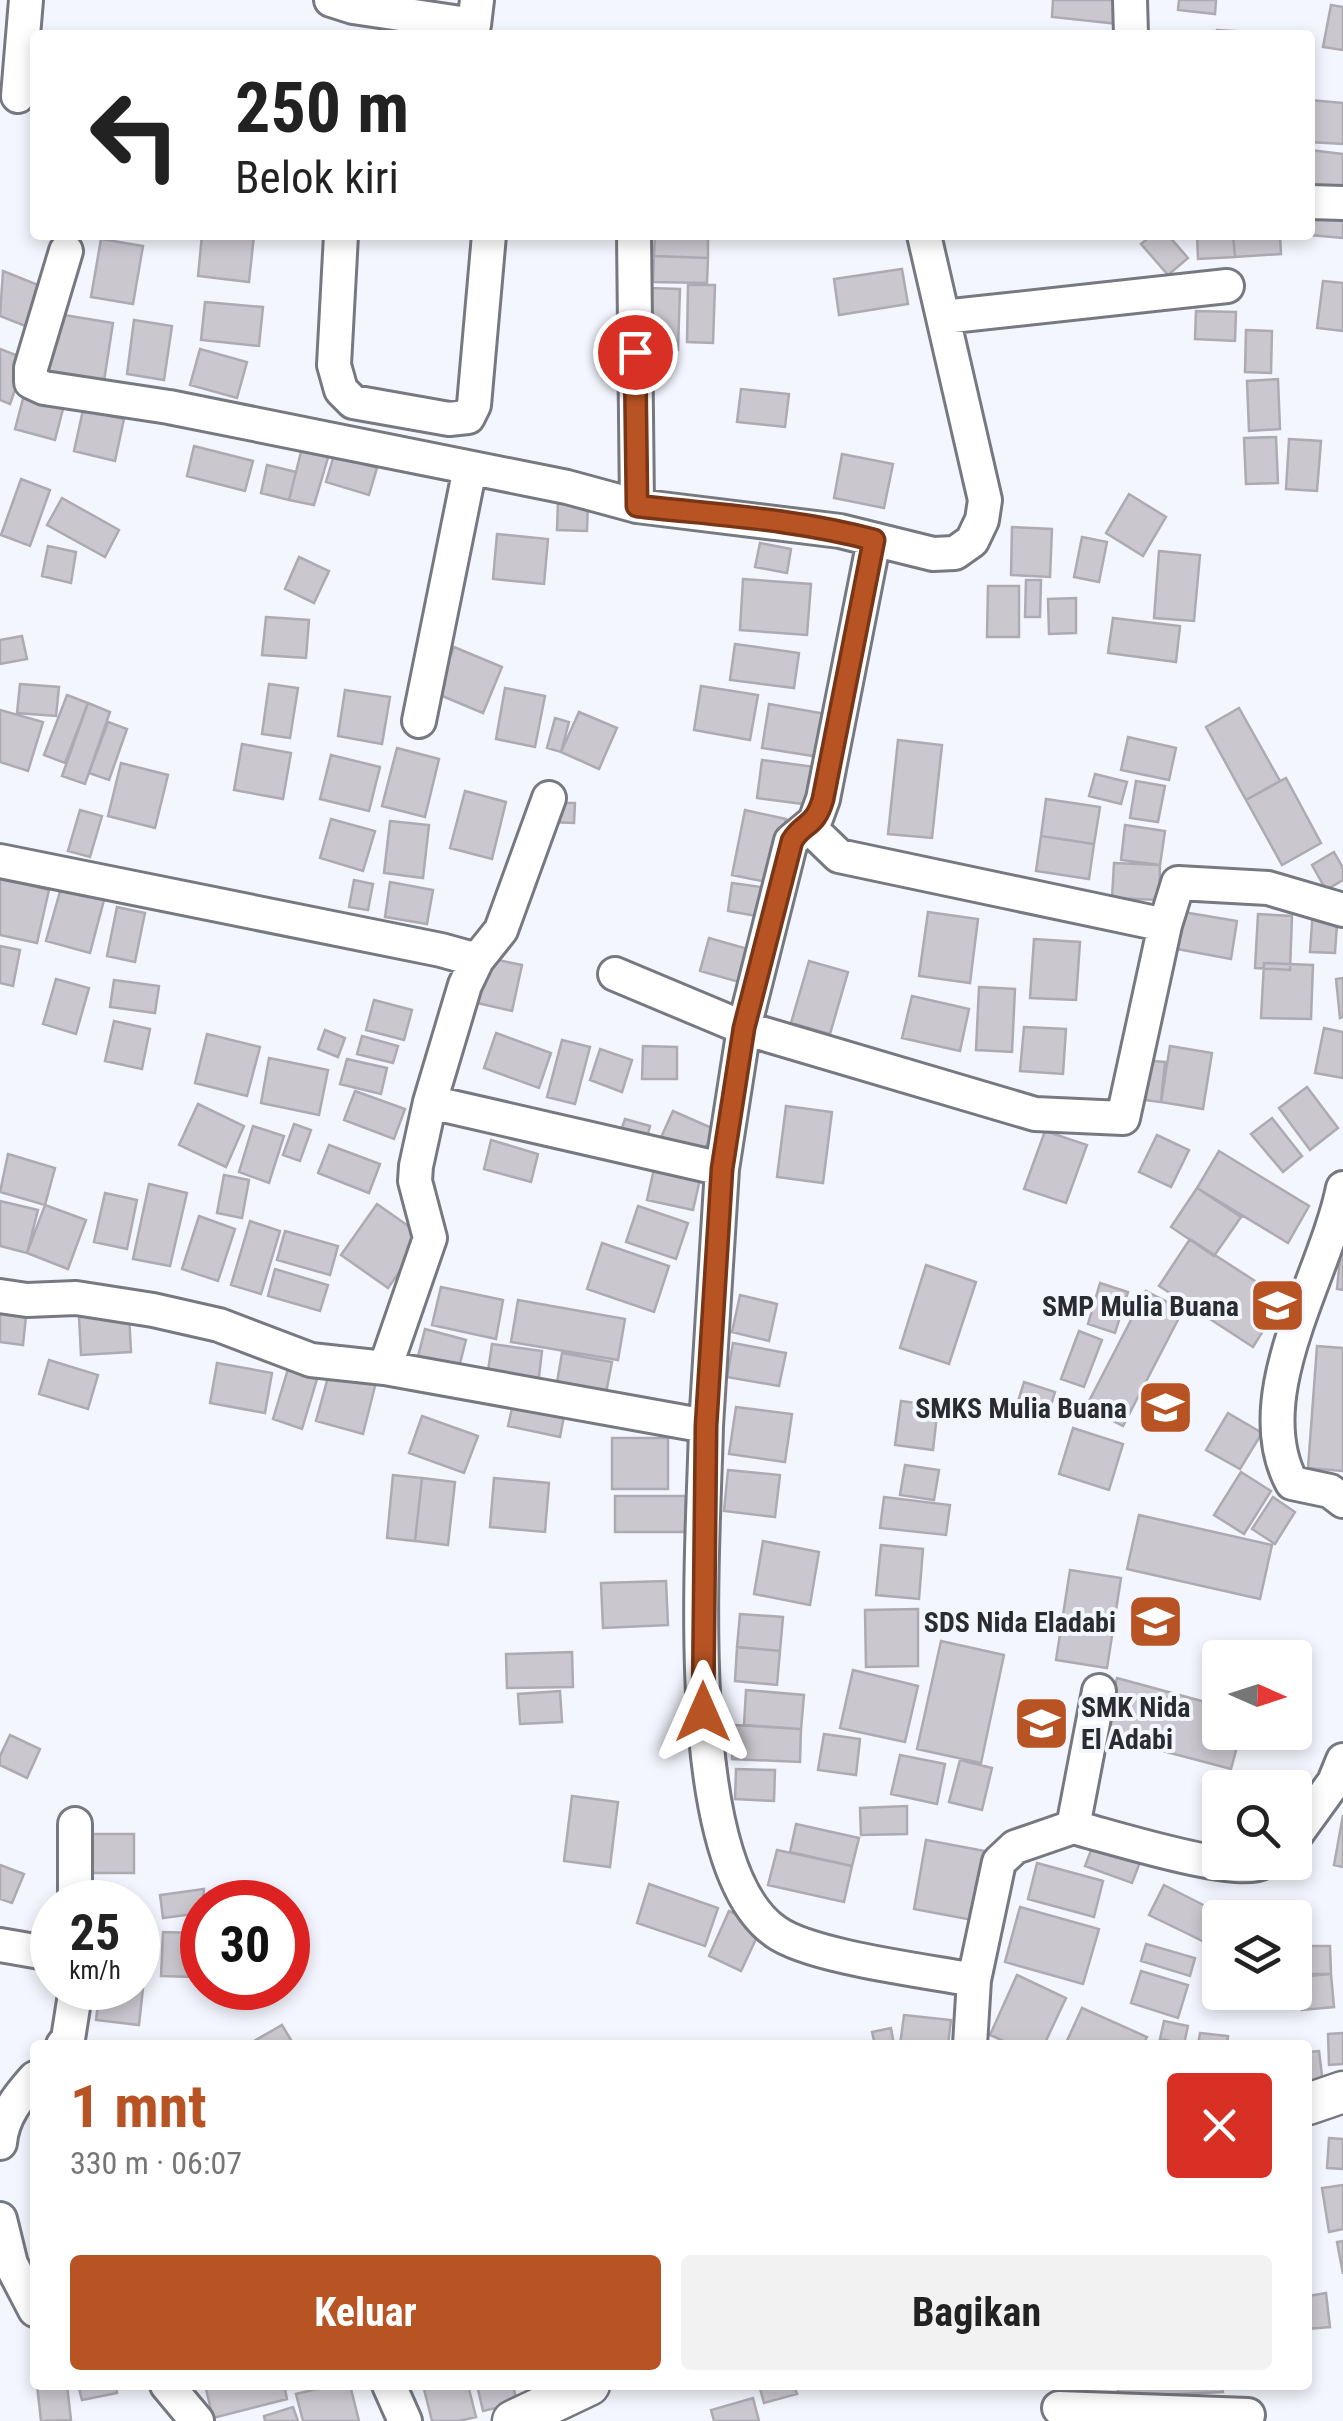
<!DOCTYPE html>
<html lang="id">
<meta charset="utf-8">
<style>
:root{--surface:#fff;--page:#f2f2f2;--text:#222;--muted:#767676;--accent:#b85323}
body{margin:0;font-family:"Roboto Condensed",sans-serif;background:var(--page);color:var(--text);height:100vh;display:flex;flex-direction:column;font-size:38px;white-space:nowrap}
*{box-sizing:border-box;margin:0}
p{font-size:32px;color:var(--muted)}
.icon{flex:none;width:55px;height:55px;fill:none;stroke:currentColor;stroke-width:2;stroke-linecap:round;stroke-linejoin:round}
.map{position:relative;flex:1;overflow:hidden}
.details{position:absolute;left:30px;top:2040px;width:1282px;height:350px;display:flex;flex-direction:column;background:var(--surface);border-radius:10px;box-shadow:0 5px 15px #0003}
.details>*{flex:none}
.banner{position:absolute;left:30px;top:30px;width:1285px;height:210px;border-radius:10px;box-shadow:0 5px 15px #0003;background:#fff;color:var(--text);overflow:hidden}
.needle{width:65px;rotate:93deg}
.fabs{position:absolute;left:1202px;top:1640px;display:grid;gap:20px}
.fabs a{display:grid;place-items:center;width:110px;height:110px;border-radius:10px;background:var(--surface);box-shadow:0 5px 15px #0003;font-size:50px}
.speed{position:absolute;left:30px;top:1880px;display:flex;gap:20px;font-size:50px;font-weight:700;text-align:center}
.speed>*{display:grid;place-content:center;width:130px;height:130px;border-radius:50%;background:var(--surface);box-shadow:0 5px 15px #0003;line-height:1}
.speed small{font-size:25px;font-weight:400}
.speed .limit{border:15px solid #d22;background:#fff;color:#111}
.pin{position:absolute;display:grid;place-items:center;width:85px;height:85px;color:#fff;margin:-42px;border:5px solid #fff;border-radius:50%;box-shadow:0 2px 10px #0007}
.me{position:absolute;width:110px;margin:-55px;rotate:0deg;stroke-linejoin:round;filter:drop-shadow(0 0 8px #0008)}
.turn{display:flex;align-items:center;gap:35px;height:210px;padding:0 40px;font-size:45px}
.turn .icon{width:130px;height:130px;stroke-width:2.5}
.turn b{display:block;font-size:70px;line-height:85px}
.round{display:grid;place-items:center;flex:none;width:105px;height:105px;border-radius:10px;background:var(--page)}
.headline{display:flex;align-items:center;justify-content:space-between;height:170px;padding:0 40px}
h1{font-size:60px;font-weight:700;line-height:75px;color:var(--accent)}
.button{display:flex;gap:20px;margin-top:auto;padding:20px 40px}
.button a{flex:1;height:115px;border-radius:10px;background:var(--accent);color:#fff;font-size:40px;font-weight:700;line-height:115px;text-align:center}
.button a+a{background:var(--page);color:var(--text)}
.map>svg:first-child{display:block}
.building{fill:#cac7cf;stroke:#adaab2;stroke-width:2.5}
.lines{fill:none;stroke-linecap:round;stroke-linejoin:round}
.minor-casing{stroke:#777980;stroke-width:38}
.tertiary-casing{stroke:#777980;stroke-width:45}
.minor{stroke:#fff;stroke-width:32}
.tertiary{stroke:#fff;stroke-width:40}
.route-casing{stroke:#783617;stroke-width:25}
.route{stroke:#b85323;stroke-width:18}
.labels{text-anchor:middle;dominant-baseline:central;stroke-width:8;stroke-linejoin:round;paint-order:stroke}
.poi-label{font-size:28px;font-weight:bold;fill:#2b2c2f;stroke:#f4f6ff;text-anchor:end}
</style>
<div class="map">
<svg width="1343" height="2421" viewBox="0 0 1343 2421">
<rect width="100%" height="100%" fill="#f4f6ff"/>
<path class="building" d="M1053,0H1121L1119,24L1052,17Z
M1179,0H1216L1215,14L1178,10Z
M1331,5L1343,7V50L1323,47Z
M1217,30L1249,32V35H1217Z
M1310,100L1343,103V144L1310,142Z
M1310,150L1343,154V198L1310,194Z
M1310,205L1343,208V238L1310,235Z
M202,235H254L249,282L198,276Z
M655,235H708V258L654,256Z
M1152,235H1168L1188,258L1168,275L1141,244Z
M1197,235H1233L1235,257L1198,259Z
M1233,235H1280L1281,254L1235,257Z
M101,239L143,246L133,304L91,297Z
M654,256L708,258L707,283L653,282Z
M902,269L908,304L839,315L834,279Z
M3,271L43,287L28,327L0,316Z
M1323,281L1343,283V331L1317,328Z
M688,285H715L713,343L687,342Z
M650,288L680,289L678,350L647,348Z
M205,302L263,307L259,346L201,340Z
M1196,311L1236,312L1235,341L1195,339Z
M58,314L113,323L104,381L49,372Z
M134,320L172,326L164,380L127,374Z
M1246,330L1272,331L1271,373L1245,372Z
M0,349L26,359L10,404L0,400Z
M200,349L247,362L237,398L190,385Z
M1278,379L1280,429L1249,431L1247,381Z
M741,389L789,394L785,427L737,422Z
M24,395L64,405L55,440L15,429Z
M83,410L124,419L115,461L74,451Z
M1276,437L1278,483L1246,484L1244,438Z
M1289,439L1321,441L1317,491L1286,489Z
M303,444L330,451L314,505L289,500Z
M194,446L253,461L245,491L187,476Z
M842,454L893,464L884,508L834,498Z
M334,455L377,468L369,495L326,482Z
M267,465L296,472L289,500L261,493Z
M21,479L50,490L30,546L1,535Z
M1129,494L1166,517L1143,556L1106,533Z
M62,498L119,530L105,557L47,525Z
M558,500H588L587,531L557,530Z
M1012,527L1052,529L1050,577L1011,575Z
M497,534L548,539L544,584L493,579Z
M1082,537L1107,542L1099,582L1074,577Z
M760,543L791,549L787,573L755,567Z
M48,546L76,552L71,583L42,576Z
M1159,551L1200,555L1194,621L1154,618Z
M299,557L329,571L314,603L285,589Z
M743,579L811,584L807,635L740,630Z
M1026,580H1041L1040,617H1025Z
M988,586H1019V637H987Z
M1076,598V633L1049,634L1048,599Z
M266,617L309,620L306,658L262,655Z
M1113,618L1180,626L1176,662L1108,653Z
M22,636L27,659L0,664V640Z
M735,644L799,653L794,688L730,680Z
M454,647L502,667L483,713L435,693Z
M20,684L59,687L56,716L17,713Z
M269,684L298,688L290,738L262,734Z
M701,686L758,695L750,740L694,730Z
M505,688L545,696L535,747L496,739Z
M345,690L390,697L382,744L338,736Z
M67,695L88,703L65,763L44,755Z
M88,703L110,712L85,784L62,776Z
M769,704L826,714L819,757L762,748Z
M1239,708L1280,781L1246,800L1206,727Z
M0,710L43,722L28,771L0,762Z
M579,712L617,728L599,769L561,752Z
M555,718L569,722L561,752L547,748Z
M108,722L127,729L109,780L89,773Z
M1128,737L1176,748L1169,780L1121,770Z
M898,740L942,745L932,838L888,834Z
M242,744L291,753L283,799L234,790Z
M397,748L439,759L425,817L382,806Z
M331,755L380,767L369,811L320,799Z
M762,760L815,767L811,805L757,798Z
M121,763L168,775L155,828L108,816Z
M1095,774L1127,782L1121,804L1089,796Z
M1286,778L1321,843L1282,865L1246,800Z
M1136,781L1165,786L1158,822L1130,818Z
M465,791L506,802L492,859L450,848Z
M1046,799L1100,807L1094,844L1041,836Z
M550,803H575L574,823L550,822Z
M80,810L102,816L90,857L68,851Z
M745,810L786,819L772,883L732,875Z
M331,819L375,831L363,871L320,858Z
M390,821L429,825L423,878L384,873Z
M1125,825L1165,831L1160,865L1121,860Z
M1041,836L1094,844L1089,879L1036,871Z
M1334,852L1343,868V880L1326,890L1312,865Z
M1114,863L1160,865L1159,900L1112,898Z
M0,878L49,890L37,943L0,935Z
M354,880L373,884L368,910L349,907Z
M390,882L433,890L427,924L385,917Z
M732,883L761,887L757,916L728,911Z
M61,888L104,900L90,953L46,941Z
M117,907L145,913L135,962L107,956Z
M1313,909L1338,910L1335,953L1310,952Z
M928,912L978,919L970,983L919,976Z
M1183,912L1237,921L1231,959L1177,949Z
M1258,914L1292,916L1290,970L1255,968Z
M709,938L755,951L746,984L700,971Z
M1034,939L1080,942L1076,1000L1030,998Z
M0,946L20,950L13,986L0,983Z
M483,957L522,965L512,1011L473,1002Z
M809,961L848,972L830,1034L791,1023Z
M1264,963L1313,965L1311,1019L1261,1018Z
M1343,978V1017L1340,1018L1336,979Z
M56,979L89,988L76,1034L43,1024Z
M114,980L159,986L155,1013L110,1007Z
M979,987L1015,989L1012,1052L976,1050Z
M912,996L969,1009L960,1051L902,1038Z
M374,1000L412,1010L404,1040L366,1030Z
M114,1021L150,1029L142,1069L105,1061Z
M1024,1027L1066,1029L1063,1074L1020,1071Z
M1324,1028L1343,1032V1078L1315,1073Z
M325,1030L345,1038L338,1057L318,1049Z
M496,1033L551,1053L539,1088L484,1068Z
M207,1034L260,1047L247,1096L195,1083Z
M362,1036L398,1046L393,1063L357,1054Z
M562,1040L590,1047L575,1104L547,1097Z
M643,1046L677,1047V1079H642Z
M1170,1046L1212,1053L1203,1109L1161,1102Z
M600,1049L632,1060L622,1092L590,1080Z
M269,1058L328,1070L319,1115L261,1103Z
M347,1059L387,1068L381,1094L340,1084Z
M1139,1060L1165,1062L1161,1102L1136,1099Z
M1307,1087L1338,1128L1310,1150L1279,1108Z
M355,1091L405,1109L394,1139L344,1120Z
M198,1104L244,1126L226,1167L179,1145Z
M786,1106L832,1112L823,1183L777,1177Z
M673,1111L714,1129L699,1162L658,1144Z
M1272,1118L1302,1156L1283,1172L1251,1134Z
M625,1119L650,1126L644,1150L617,1142Z
M294,1124L311,1130L300,1161L283,1155Z
M253,1126L284,1136L269,1183L239,1172Z
M1045,1131L1087,1145L1066,1203L1024,1189Z
M1157,1135L1189,1150L1171,1187L1139,1172Z
M491,1140L538,1154L531,1182L484,1169Z
M329,1145L380,1164L369,1193L318,1173Z
M1219,1151L1309,1206L1288,1243L1197,1188Z
M8,1154L55,1168L45,1205L0,1192Z
M654,1169L700,1179L693,1210L647,1200Z
M224,1175L249,1180L242,1218L217,1213Z
M149,1184L187,1193L170,1266L133,1259Z
M1197,1188L1241,1217L1214,1256L1171,1227Z
M105,1193L137,1200L127,1249L94,1242Z
M0,1201L38,1210L27,1253L0,1246Z
M377,1204L424,1237L388,1288L341,1255Z
M45,1205L86,1220L68,1269L27,1253Z
M638,1206L688,1223L676,1259L626,1242Z
M199,1216L235,1229L218,1281L182,1269Z
M250,1221L280,1231L261,1294L231,1285Z
M285,1231L338,1246L330,1275L277,1260Z
M1342,1238H1343V1290L1337,1289Z
M1190,1239L1283,1299L1253,1347L1159,1286Z
M602,1243L669,1266L654,1312L587,1289Z
M926,1265L976,1282L949,1364L900,1348Z
M275,1269L328,1285L320,1311L268,1296Z
M1100,1283L1128,1292L1115,1333L1088,1324Z
M441,1287L503,1300L496,1339L432,1325Z
M1146,1291L1183,1310L1123,1426L1086,1407Z
M740,1295L777,1304L769,1341L732,1332Z
M518,1300L625,1319L618,1360L511,1342Z
M0,1313L26,1316L23,1345L0,1342Z
M129,1314L131,1352L81,1355L79,1317Z
M425,1329L466,1340L456,1379L415,1368Z
M1079,1331L1102,1340L1084,1387L1061,1379Z
M733,1343L786,1353L779,1386L727,1377Z
M492,1344L542,1351L538,1385L487,1378Z
M1317,1346L1343,1348V1471L1308,1468Z
M562,1353L612,1362L605,1398L556,1388Z
M49,1360L98,1375L88,1409L39,1394Z
M217,1363L272,1373L265,1413L210,1403Z
M288,1369L317,1379L302,1429L273,1419Z
M330,1370L376,1382L363,1434L316,1421Z
M1024,1382L1055,1392L1046,1421L1015,1411Z
M514,1399L565,1411L560,1437L508,1426Z
M901,1401L938,1406L933,1450L895,1445Z
M736,1407L792,1414L785,1462L729,1454Z
M1228,1413L1262,1433L1240,1469L1206,1450Z
M422,1416L478,1436L464,1473L409,1453Z
M1073,1428L1123,1444L1109,1490L1059,1474Z
M612,1438H668V1489H612Z
M905,1465L939,1470L934,1500L900,1495Z
M728,1470L780,1475L775,1517L724,1511Z
M1241,1472L1271,1491L1244,1534L1214,1515Z
M393,1475L422,1478L415,1541L387,1538Z
M422,1478L455,1482L448,1545L415,1541Z
M494,1478L549,1483L545,1532L490,1527Z
M615,1496H686L685,1532H615Z
M884,1497L950,1505L946,1535L880,1528Z
M1273,1497L1295,1512L1275,1544L1252,1529Z
M1139,1515L1272,1545L1260,1599L1127,1569Z
M763,1541L819,1552L810,1605L754,1594Z
M881,1545L923,1549L919,1599L876,1595Z
M1070,1570L1121,1578L1107,1668L1056,1660Z
M666,1581L668,1625L603,1628L601,1583Z
M918,1609V1666L866,1667L865,1610Z
M740,1614L783,1617L780,1651L737,1647Z
M941,1641L1004,1655L981,1763L917,1749Z
M737,1647L780,1651L777,1685L735,1681Z
M572,1652L573,1687L507,1688L506,1654Z
M853,1670L918,1686L905,1742L840,1728Z
M1117,1678L1220,1706V1732H1241L1231,1769L1102,1735Z
M746,1690L804,1695L801,1729L744,1725Z
M560,1691L562,1722L520,1724L518,1694Z
M734,1725L801,1729L800,1762L732,1759Z
M824,1734L860,1739L856,1775L818,1770Z
M10,1735L40,1749L27,1778L0,1765V1756Z
M900,1755L945,1764L937,1804L891,1794Z
M960,1760L992,1768L982,1810L949,1802Z
M736,1769L775,1770L774,1801L735,1799Z
M572,1796L618,1802L610,1867L564,1861Z
M907,1806V1834L861,1835L860,1808Z
M1343,1815V1867L1334,1865Z
M796,1824L859,1838L852,1866L790,1852Z
M85,1834H134V1873H85Z
M926,1840L990,1852L978,1921L914,1909Z
M1095,1840L1142,1857L1132,1883L1085,1866Z
M777,1850L852,1866L844,1902L768,1885Z
M1037,1863L1103,1881L1094,1917L1028,1899Z
M0,1865L24,1874L12,1903L0,1899Z
M649,1884L718,1908L705,1946L637,1923Z
M1164,1885L1229,1918H1220V1936L1215,1947L1149,1915Z
M204,1889L202,1913L163,1918L160,1895Z
M1020,1907L1099,1929L1083,1984L1005,1962Z
M729,1911L762,1926L741,1971L709,1956Z
M163,1932L195,1933L193,1977L161,1976Z
M138,1939L151,1941L145,1979L138,1978Z
M1146,1944L1195,1958L1190,1976L1141,1961Z
M1295,1946H1330L1331,1974H1295Z
M1141,1971L1188,1985L1178,2018L1131,2003Z
M1331,1974L1334,2007L1302,2010L1298,1977Z
M1017,1975L1066,1998L1044,2045H1013L990,2035Z
M100,1988H143L139,2025L96,2020Z
M1082,2008L1147,2037L1143,2045H1065Z
M904,2015L951,2020L948,2045H900Z
M1164,2021L1188,2026L1184,2044L1160,2039Z
M282,2025L294,2045H247Z
M891,2028L894,2045H875L872,2032Z
M1200,2033L1228,2036L1227,2045H1198Z
M1343,2033V2064L1329,2065L1328,2034Z
M1319,2051L1323,2083L1308,2084V2052Z
M1329,2138L1343,2139V2169L1327,2168Z
M1343,2185V2229L1329,2232L1322,2188Z
M1343,2241V2274L1337,2242Z
M1326,2293L1330,2327L1308,2329V2296Z
M37,2385H67L71,2420L41,2421Z
M78,2385H116L117,2393L82,2400Z
M205,2385H284L287,2399L213,2418Z
M333,2385H350L359,2421H303L296,2394Z
M423,2385H468L476,2417L459,2421H432Z
M477,2385H513L517,2403L483,2411Z
M759,2385H794L797,2394L764,2403Z
M1118,2385H1222L1223,2392L1118,2397Z
M753,2398L759,2421H714L711,2410Z
M293,2407L298,2421H265L264,2416Z"/>
<g class="lines">
<defs>
<path id="minor" d="M331,0L353,7L474,25L477,0
M1130,0L1131,35
M18,96L26,0
M1310,202L1343,203
M341,235L334,365L341,390L353,402L449,419L468,417L474,405L489,235
M634,235L637,506
M66,251L31,368V382L44,388L169,407L567,487L637,506L840,531L933,554L955,553L972,541L982,520L985,500L924,235
M943,317L1227,286
M419,721L470,468
M809,827L839,856L1165,925L1178,883L1268,888L1343,910
M0,861L441,950L477,960L465,985L430,1102L416,1166L415,1181L430,1238L385,1368L706,1426C704,1538 677,1864 776,1932C811,1957 927,1971 974,1980L970,2045
M477,960L501,930L549,798
M615,974L744,1028L1035,1114L1123,1118L1165,925
M430,1102L722,1169
M1343,1188C1325,1277 1245,1396 1292,1483L1330,1491L1343,1501
M0,1296L27,1300L76,1298L153,1310L219,1325L311,1360L385,1368
M706,1426L722,1169L744,1028L791,841L815,821L823,799L874,540
M1073,1827C1109,1836 1236,1877 1263,1862
M1295,1836L1334,1782L1343,1760
M75,1902V1824
M0,1945L52,1954
M974,1980L999,1862L1015,1847L1073,1827L1099,1691
M63,2045L68,2039L76,1988
M0,2143C2,2117 18,2097 35,2078
M0,2219L11,2264L35,2310
M167,2385L197,2421
M389,2385L405,2421
M1059,2408L1248,2415"/>
<path id="tertiary" d="M1308,2104L1343,2092
M513,2421L589,2385"/>
</defs>
<use href="#minor" class="minor-casing"/>
<use href="#tertiary" class="tertiary-casing"/>
<use href="#minor" class="minor"/>
<use href="#tertiary" class="tertiary"/>
</g>
<g class="lines">
<defs>
<path id="route" d="M635,352L637,506C716,515 797,519 874,540L823,799C815,828 803,822 792,841L744,1028L722,1169L706,1426L703,1712"/>
</defs>
<use href="#route" class="route-casing"/>
<use href="#route" class="route"/>
</g>
<defs>
<symbol id="school-square" viewBox="-11 -11 22 22"><rect x="-9" y="-9" width="18" height="18" rx="4" fill="#b85323" stroke="#f4f6ff"/><path d="M0-5L7-2L0 1L-7-2ZM-4 1L0 2.5L4 1V4Q0 6-4 4Z" fill="#fff"/></symbol>
</defs>
<g fill-rule="evenodd">
<use href="#school-square" x="1246" y="1274" width="63" height="63"/>
<use href="#school-square" x="1134" y="1376" width="63" height="63"/>
<use href="#school-square" x="1124" y="1590" width="63" height="63"/>
<use href="#school-square" x="1010" y="1692" width="63" height="63"/>
</g>
<g class="labels">
<g class="poi-label">
<text x="1239" y="1306">SMP Mulia Buana</text>
<text x="1127" y="1408">SMKS Mulia Buana</text>
<text x="1116" y="1622">SDS Nida Eladabi</text>
<text x="1081" y="1707" text-anchor="start">SMK Nida<tspan x="1081" dy="32">El Adabi</tspan></text>
</g>
</g>
</svg>
<div class="fabs">
<a><svg class="needle" viewBox="-14 -14 28 28"><path d="M0-13l5 13h-10z" fill="#e53935"/><path d="M0 13l5-13h-10z" fill="#767676"/></svg></a>
<a><svg class="icon" aria-label="search" viewBox="0 0 24 24"><circle cx="10" cy="10" r="6"/><path d="M15 15l6 6"/></svg></a>
<a><svg class="icon" aria-label="layers" viewBox="0 0 24 24"><path d="M12 4l9 5-9 5-9-5zM3 14l9 5 9-5"/></svg></a>
</div>
<div class="speed"><div>25<small>km/h</small></div><div class="limit">30</div></div>
<div class="pin" style="left:635px;top:352px;background:#d93025"><svg class="icon" aria-label="arrive" viewBox="0 0 24 24"><path d="M6 21V4h12l-3 4 3 4H6"/></svg></div>
<svg class="me" style="left:703px;top:1712px" viewBox="-20 -20 40 40"><path d="M0-17L14 15 0 8-14 15z" fill="#b85323" stroke="#fff" stroke-width="4"/></svg>
<div class="banner">
<div class="turn"><svg class="icon" aria-label="left" viewBox="0 0 24 24"><path d="M17 20v-9H6M10 6l-5 5 5 5"/></svg><div><b>250 m</b>Belok kiri</div></div>
</div>
<section class="details">
<div class="headline"><div><h1>1 mnt</h1><p>330 m · 06:07</p></div><a class="round" style="background:#d93025;color:#fff"><svg class="icon" aria-label="close" viewBox="0 0 24 24"><path d="M6 6l12 12M18 6L6 18"/></svg></a></div>
<div class="button"><a>Keluar</a><a>Bagikan</a></div>
</section>
</div>
